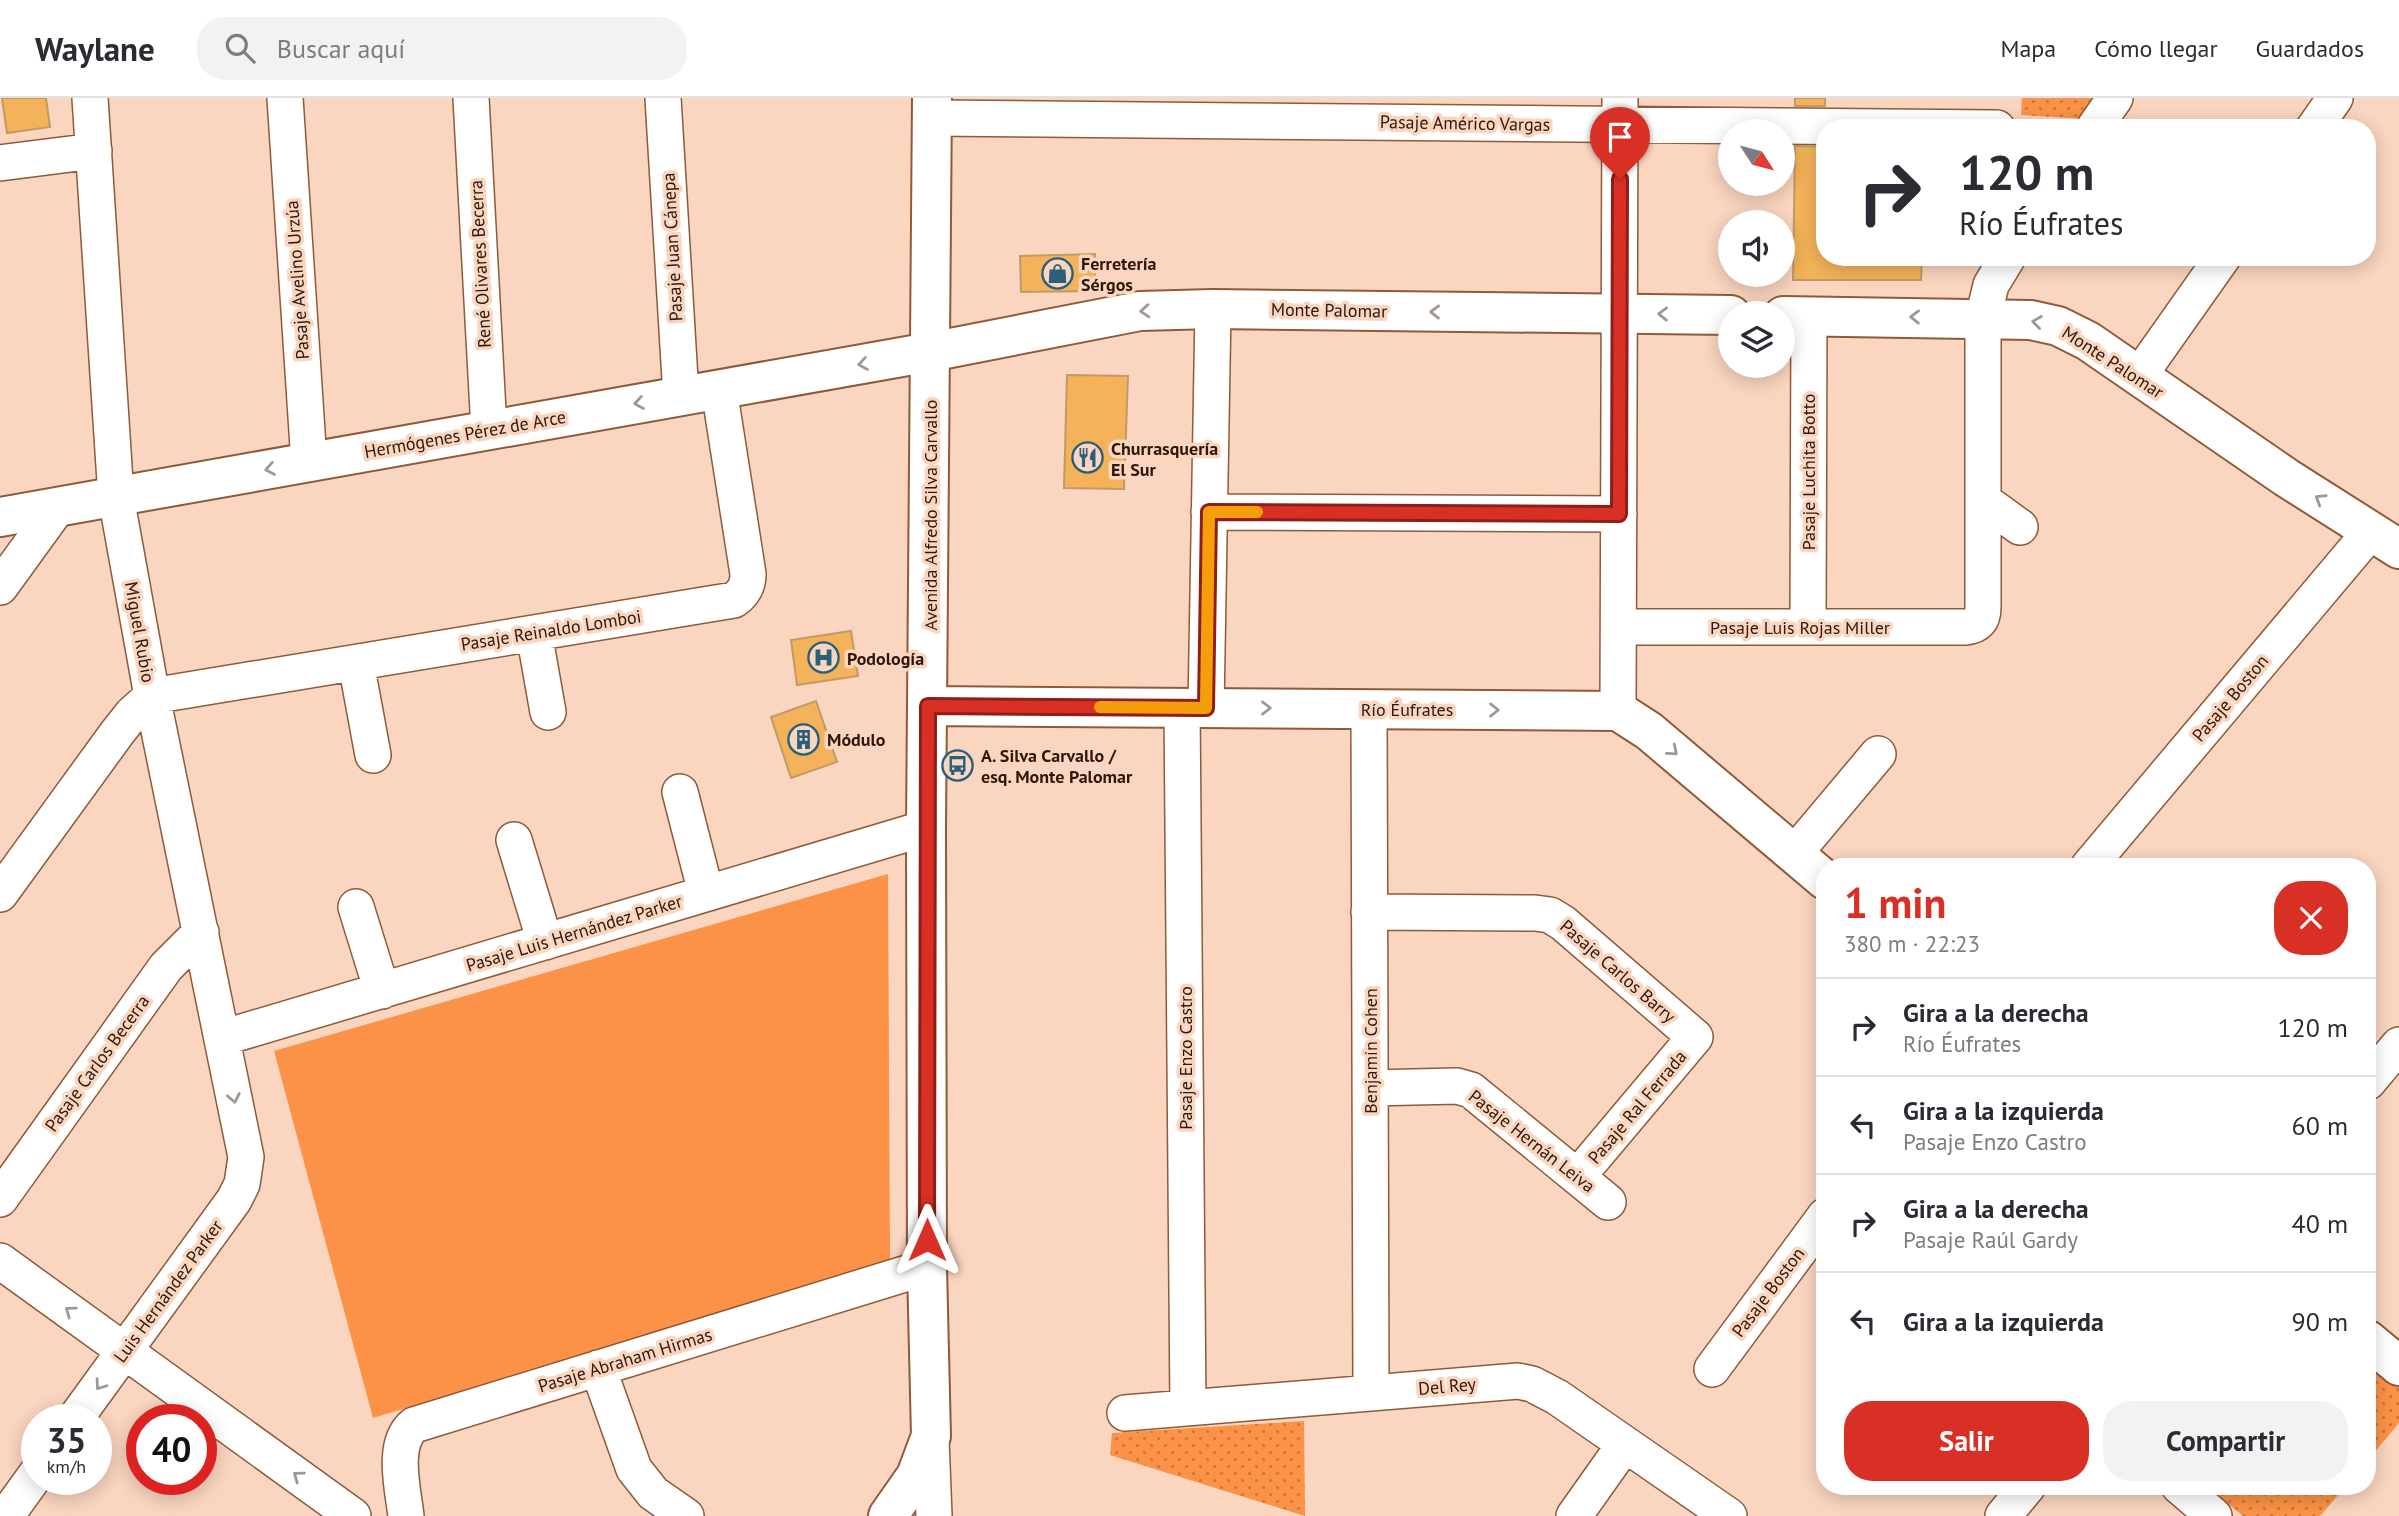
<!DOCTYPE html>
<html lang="es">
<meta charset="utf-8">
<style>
:root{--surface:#fff;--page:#f2f2f3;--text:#2b2b33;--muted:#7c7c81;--line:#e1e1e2;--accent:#d93025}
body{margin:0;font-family:"PT Sans",sans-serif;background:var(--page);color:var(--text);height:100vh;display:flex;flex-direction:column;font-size:26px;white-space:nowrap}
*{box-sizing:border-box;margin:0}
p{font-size:23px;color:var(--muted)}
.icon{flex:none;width:38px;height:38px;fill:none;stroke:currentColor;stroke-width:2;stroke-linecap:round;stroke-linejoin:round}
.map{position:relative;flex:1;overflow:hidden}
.details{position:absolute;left:1816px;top:760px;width:560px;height:637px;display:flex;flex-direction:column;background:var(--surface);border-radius:28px;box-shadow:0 4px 18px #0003}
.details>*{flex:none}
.hud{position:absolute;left:1816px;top:21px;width:560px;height:147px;border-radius:28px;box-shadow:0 4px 18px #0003;background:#fff;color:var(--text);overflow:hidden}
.needle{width:46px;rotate:126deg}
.tools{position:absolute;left:1718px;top:21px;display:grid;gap:14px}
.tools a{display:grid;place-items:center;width:77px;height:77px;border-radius:50%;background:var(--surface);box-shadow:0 4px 18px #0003;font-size:35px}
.speed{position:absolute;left:21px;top:1306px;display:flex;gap:14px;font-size:35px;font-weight:700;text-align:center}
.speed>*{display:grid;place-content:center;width:91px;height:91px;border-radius:50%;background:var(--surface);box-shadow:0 4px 18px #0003;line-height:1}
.speed small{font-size:18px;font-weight:400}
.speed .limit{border:10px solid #d22;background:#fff;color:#111}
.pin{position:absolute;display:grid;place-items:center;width:60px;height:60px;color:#fff;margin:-72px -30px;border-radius:50% 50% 50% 0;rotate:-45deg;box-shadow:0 0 7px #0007}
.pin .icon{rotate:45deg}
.me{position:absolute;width:77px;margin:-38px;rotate:0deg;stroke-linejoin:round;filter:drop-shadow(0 0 5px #0008)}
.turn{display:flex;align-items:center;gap:24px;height:147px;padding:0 28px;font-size:32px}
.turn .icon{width:91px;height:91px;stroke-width:2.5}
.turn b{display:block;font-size:49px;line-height:60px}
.round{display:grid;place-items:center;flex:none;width:74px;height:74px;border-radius:28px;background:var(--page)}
.headline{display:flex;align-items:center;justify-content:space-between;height:119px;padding:0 28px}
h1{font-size:42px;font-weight:600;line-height:52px;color:var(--accent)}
.cta{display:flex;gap:14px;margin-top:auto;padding:14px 28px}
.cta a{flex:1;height:80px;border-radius:28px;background:var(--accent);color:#fff;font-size:28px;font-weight:600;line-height:80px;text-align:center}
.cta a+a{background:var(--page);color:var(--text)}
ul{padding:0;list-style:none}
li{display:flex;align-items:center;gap:21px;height:98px;padding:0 28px;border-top:2px solid var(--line)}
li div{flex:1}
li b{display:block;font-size:26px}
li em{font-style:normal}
header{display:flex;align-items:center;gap:42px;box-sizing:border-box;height:98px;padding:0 35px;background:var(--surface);border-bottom:2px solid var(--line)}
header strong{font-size:33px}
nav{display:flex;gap:38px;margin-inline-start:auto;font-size:24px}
.search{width:490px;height:63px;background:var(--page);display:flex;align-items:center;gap:18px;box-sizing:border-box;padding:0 24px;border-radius:28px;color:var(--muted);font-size:26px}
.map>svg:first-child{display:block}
.grass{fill:url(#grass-dots)}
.pitch{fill:#fc9247}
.building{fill:#f4b35a;stroke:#c39a65;stroke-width:2}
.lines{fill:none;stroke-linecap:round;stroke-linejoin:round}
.minor-casing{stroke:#8f5a38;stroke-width:38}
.tertiary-casing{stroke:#8f5a38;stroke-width:42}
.minor{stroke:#fff;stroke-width:35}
.tertiary{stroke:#fff;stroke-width:38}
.oneway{stroke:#a19791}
.route-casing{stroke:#8d1f18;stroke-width:18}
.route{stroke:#d93025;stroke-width:12}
.slow{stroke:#f59e0b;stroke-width:12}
.labels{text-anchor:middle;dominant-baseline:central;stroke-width:7;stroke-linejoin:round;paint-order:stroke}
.street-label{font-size:18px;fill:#2e180a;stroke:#fad5bf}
.poi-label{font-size:18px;font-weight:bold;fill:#2e180a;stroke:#fad5bf;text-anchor:start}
</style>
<header>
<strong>Waylane</strong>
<div class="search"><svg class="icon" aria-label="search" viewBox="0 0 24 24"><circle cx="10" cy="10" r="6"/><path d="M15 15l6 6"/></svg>Buscar aquí</div>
<nav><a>Mapa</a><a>Cómo llegar</a><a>Guardados</a></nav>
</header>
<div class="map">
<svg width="2399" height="1418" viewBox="0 0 2399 1418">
<defs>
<pattern id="grass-dots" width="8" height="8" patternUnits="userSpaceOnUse" patternTransform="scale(1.75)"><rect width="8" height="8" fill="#fc9247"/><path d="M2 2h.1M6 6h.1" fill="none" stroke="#cc7639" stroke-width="1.8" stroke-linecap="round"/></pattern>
</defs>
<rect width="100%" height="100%" fill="#fad5bf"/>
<path class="grass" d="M2022,0H2102L2087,21L2021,17Z
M2368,1248L2399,1275V1325L2368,1362Z
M1304,1323L1305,1418L1110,1357L1112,1335Z
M2207,1388H2346L2320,1418H2243Z"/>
<path class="pitch" d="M888,776L890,1162L373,1320L274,953Z"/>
<path class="building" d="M2,0H46L50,29L7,35Z
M1795,0H1825V8H1795Z
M1795,48L1825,49V159H1922L1921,182H1793Z
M1095,156V193L1021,194L1020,158Z
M1067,277L1128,278L1124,391L1064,390Z
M851,533L858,578L797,587L791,542Z
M816,603L837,664L791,680L771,619Z"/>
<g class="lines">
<defs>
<path id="minor" d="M285,0L309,364
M471,0L489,332
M663,0L681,298
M932,20L1997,30
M2094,30L2115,0
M2314,30L2335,0
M0,65L94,53
M2139,278L2223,159
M1984,403L2020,429
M1209,414L1619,416
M0,489L58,409
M1619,529H1965C1978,528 1983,522 1983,509V220L1991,187L2008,159
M1808,529L1809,218
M534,535L548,614
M356,565L373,657
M1182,610L1188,1310
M1206,610L1213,211
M1369,611L1371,1294
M1618,613L1620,0
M680,694L706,795
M514,742L545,844
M1794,756L1878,656
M2089,768L2371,433
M0,796L117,635L132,616L152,598L734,502C744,495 748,488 748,476L719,291
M356,809L382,893
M1369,814L1535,815L1550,817L1563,825L1695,939L1578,1078
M222,940L926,730
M2368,984L2399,947
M1370,990L1457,988L1471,992L1608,1104
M0,1101L166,869L201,834
M0,1163L353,1418
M598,1270L634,1371L653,1395L686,1418
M1712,1271L1825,1118
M1125,1315L1518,1283L1532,1286L1557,1299L1729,1418
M75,1321L234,1102L242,1086L246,1059L152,598L116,399L90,0
M931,1341L934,1418
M2179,1388L2214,1418
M6,1418L37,1375
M406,1418C403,1391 391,1346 414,1327L927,1169
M1574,1418L1625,1346
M2003,1418L2028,1388"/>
<path id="tertiary" d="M1783,218L2031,222L2058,228L2088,243L2287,380L2399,451
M0,419L930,254L1140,213L1213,211L1731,217
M928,608L1618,613L1649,633L1825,782
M2368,1242L2399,1268
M888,1418L916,1378L931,1338L927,1169L926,730L932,0"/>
</defs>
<use href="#minor" class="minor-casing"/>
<use href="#tertiary" class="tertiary-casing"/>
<use href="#minor" class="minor"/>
<use href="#tertiary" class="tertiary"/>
</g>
<defs><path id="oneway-chevron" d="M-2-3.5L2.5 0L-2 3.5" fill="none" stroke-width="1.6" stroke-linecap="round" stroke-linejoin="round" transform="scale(1.75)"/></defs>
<g class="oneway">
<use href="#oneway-chevron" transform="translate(1145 213) rotate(176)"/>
<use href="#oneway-chevron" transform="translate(1435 214) rotate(-179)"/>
<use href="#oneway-chevron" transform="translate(1663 216) rotate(-179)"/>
<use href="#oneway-chevron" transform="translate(1915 219) rotate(-179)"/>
<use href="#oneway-chevron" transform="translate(2037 224) rotate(-172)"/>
<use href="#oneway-chevron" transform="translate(863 266) rotate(170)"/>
<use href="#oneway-chevron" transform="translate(639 305) rotate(170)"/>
<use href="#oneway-chevron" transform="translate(270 371) rotate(170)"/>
<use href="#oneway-chevron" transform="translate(2320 401) rotate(-148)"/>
<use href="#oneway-chevron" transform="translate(1266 610)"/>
<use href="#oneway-chevron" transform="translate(1494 612)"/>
<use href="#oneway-chevron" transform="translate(1673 653) rotate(40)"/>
<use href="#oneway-chevron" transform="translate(234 1000) rotate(79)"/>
<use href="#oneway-chevron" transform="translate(70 1213) rotate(-144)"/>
<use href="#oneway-chevron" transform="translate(100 1287) rotate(126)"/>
<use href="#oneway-chevron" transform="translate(298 1378) rotate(-144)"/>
</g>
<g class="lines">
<defs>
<path id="route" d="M927,1142L928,608L1206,610L1209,414L1619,416L1620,81"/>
</defs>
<use href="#route" class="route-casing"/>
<use href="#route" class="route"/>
<path class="slow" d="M1100,609L1206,610L1209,414H1257"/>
</g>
<defs>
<symbol id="shop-ring" viewBox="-11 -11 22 22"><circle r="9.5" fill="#fad5bf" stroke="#295f7a" stroke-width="1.5"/><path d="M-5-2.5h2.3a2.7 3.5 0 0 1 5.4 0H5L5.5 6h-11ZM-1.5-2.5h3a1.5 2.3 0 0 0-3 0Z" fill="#295f7a"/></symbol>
<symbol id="restaurant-ring" viewBox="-11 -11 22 22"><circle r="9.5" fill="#fad5bf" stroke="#295f7a" stroke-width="1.5"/><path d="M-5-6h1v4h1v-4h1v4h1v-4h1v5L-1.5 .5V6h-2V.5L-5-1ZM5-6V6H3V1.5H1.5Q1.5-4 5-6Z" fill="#295f7a"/></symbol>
<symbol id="hospital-ring" viewBox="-11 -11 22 22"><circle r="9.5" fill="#fad5bf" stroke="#295f7a" stroke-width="1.5"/><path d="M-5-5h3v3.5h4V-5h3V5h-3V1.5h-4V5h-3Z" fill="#295f7a"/></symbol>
<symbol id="building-ring" viewBox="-11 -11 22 22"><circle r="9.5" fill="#fad5bf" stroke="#295f7a" stroke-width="1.5"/><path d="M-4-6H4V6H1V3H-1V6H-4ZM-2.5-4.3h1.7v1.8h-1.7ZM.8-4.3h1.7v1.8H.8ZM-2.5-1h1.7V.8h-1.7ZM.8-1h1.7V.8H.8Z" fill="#295f7a"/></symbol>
<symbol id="bus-ring" viewBox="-11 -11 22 22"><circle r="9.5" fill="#fad5bf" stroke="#295f7a" stroke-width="1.5"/><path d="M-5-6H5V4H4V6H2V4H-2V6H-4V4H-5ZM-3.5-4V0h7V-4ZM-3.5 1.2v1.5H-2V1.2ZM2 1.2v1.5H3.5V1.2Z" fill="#295f7a"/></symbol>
</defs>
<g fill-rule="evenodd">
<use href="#shop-ring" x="1040" y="158" width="35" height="35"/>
<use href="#restaurant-ring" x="1070" y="342" width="35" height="35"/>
<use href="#hospital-ring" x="806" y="542" width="35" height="35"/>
<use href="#building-ring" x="786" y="624" width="35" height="35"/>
<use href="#bus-ring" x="940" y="650" width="35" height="35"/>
</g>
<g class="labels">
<g class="street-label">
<text transform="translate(1465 25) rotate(1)">Pasaje Américo Vargas</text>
<text transform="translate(672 149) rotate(-93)">Pasaje Juan Cánepa</text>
<text transform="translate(480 166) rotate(-93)">René Olivares Becerra</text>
<text transform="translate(297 182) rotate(-94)">Pasaje Avelino Urzúa</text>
<text transform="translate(1329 212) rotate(1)">Monte Palomar</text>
<text transform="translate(2113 264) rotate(33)">Monte Palomar</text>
<text transform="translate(465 336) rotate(-10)">Hermógenes Pérez de Arce</text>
<text transform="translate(1808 374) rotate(-90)">Pasaje Luchita Botto</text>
<text transform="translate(930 417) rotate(-90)">Avenida Alfredo Silva Carvallo</text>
<text x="1800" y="529">Pasaje Luis Rojas Miller</text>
<text transform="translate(551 532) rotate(-9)">Pasaje Reinaldo Lomboi</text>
<text transform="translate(140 534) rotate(80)">Miguel Rubio</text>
<text transform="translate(2230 600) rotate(-50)">Pasaje Boston</text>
<text x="1407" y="611">Río Éufrates</text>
<text transform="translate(574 835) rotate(-17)">Pasaje Luis Hernández Parker</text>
<text transform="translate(1618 873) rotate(41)">Pasaje Carlos Barry</text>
<text transform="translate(1370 953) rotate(-90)">Benjamín Cohen</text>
<text transform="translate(1185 960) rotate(-90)">Pasaje Enzo Castro</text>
<text transform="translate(97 965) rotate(-54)">Pasaje Carlos Becerra</text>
<text transform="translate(1637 1009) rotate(-50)">Pasaje Ral Ferrada</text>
<text transform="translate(1532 1043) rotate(38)">Pasaje Hernán Leiva</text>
<text transform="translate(168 1193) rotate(-54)">Luis Hernández Parker</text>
<text transform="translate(1768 1194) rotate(-53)">Pasaje Boston</text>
<text transform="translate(625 1262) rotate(-17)">Pasaje Abraham Hirmas</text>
<text transform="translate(1447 1288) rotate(-5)">Del Rey</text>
</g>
<g class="poi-label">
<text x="1081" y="165">Ferretería<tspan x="1081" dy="21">Sérgos</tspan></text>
<text x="1111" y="350">Churrasquería<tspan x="1111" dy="21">El Sur</tspan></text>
<text x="847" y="560">Podología</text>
<text x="827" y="641">Módulo</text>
<text x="981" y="657">A. Silva Carvallo /<tspan x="981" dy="21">esq. Monte Palomar</tspan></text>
</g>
</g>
</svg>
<div class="tools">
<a><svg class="needle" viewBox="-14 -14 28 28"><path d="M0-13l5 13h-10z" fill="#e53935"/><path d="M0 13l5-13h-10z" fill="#7c7c81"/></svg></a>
<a><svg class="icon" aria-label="sound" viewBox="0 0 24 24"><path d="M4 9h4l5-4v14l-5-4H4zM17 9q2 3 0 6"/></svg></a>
<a><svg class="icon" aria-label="layers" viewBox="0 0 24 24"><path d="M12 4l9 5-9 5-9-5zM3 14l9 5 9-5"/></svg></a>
</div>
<div class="speed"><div>35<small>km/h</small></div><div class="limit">40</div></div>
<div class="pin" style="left:1620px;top:81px;background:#d93025"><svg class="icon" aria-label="arrive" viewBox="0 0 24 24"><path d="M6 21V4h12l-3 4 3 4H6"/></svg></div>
<svg class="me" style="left:927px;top:1142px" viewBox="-20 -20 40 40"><path d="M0-17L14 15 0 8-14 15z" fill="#d93025" stroke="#fff" stroke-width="4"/></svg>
<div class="hud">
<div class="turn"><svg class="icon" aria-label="right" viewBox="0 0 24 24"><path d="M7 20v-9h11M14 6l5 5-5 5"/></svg><div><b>120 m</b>Río Éufrates</div></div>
</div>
<section class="details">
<div class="headline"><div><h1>1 min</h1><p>380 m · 22:23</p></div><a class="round" style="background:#d93025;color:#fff"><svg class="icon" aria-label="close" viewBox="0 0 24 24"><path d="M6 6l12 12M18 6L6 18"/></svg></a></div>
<ul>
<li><svg class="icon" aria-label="right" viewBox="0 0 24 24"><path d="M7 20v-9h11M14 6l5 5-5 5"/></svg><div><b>Gira a la derecha</b><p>Río Éufrates</p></div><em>120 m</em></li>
<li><svg class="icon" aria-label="left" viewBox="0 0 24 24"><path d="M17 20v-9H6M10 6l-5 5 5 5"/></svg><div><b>Gira a la izquierda</b><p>Pasaje Enzo Castro</p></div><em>60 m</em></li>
<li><svg class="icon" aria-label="right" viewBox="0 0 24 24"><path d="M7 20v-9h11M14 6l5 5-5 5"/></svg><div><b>Gira a la derecha</b><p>Pasaje Raúl Gardy</p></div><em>40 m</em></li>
<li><svg class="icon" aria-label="left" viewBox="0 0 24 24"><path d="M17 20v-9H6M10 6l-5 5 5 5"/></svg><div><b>Gira a la izquierda</b></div><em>90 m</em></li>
</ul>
<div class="cta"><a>Salir</a><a>Compartir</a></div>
</section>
</div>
